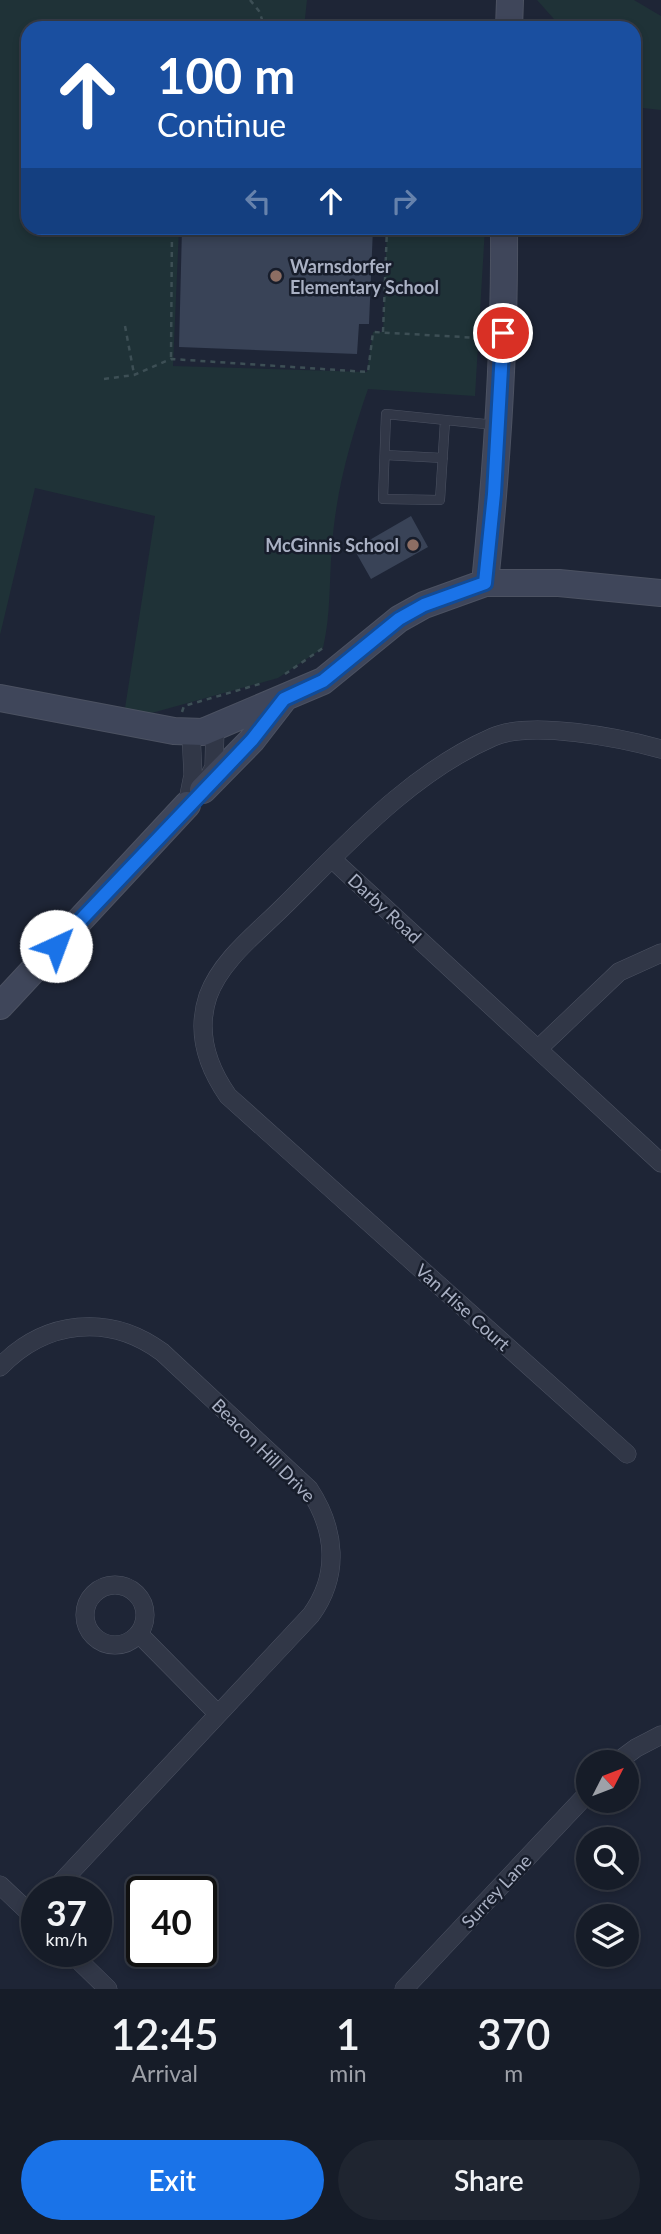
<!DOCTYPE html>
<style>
:root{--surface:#161c28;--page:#1f2530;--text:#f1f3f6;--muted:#9ea1a8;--line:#353a45;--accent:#1a73e8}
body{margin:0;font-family:Lato,sans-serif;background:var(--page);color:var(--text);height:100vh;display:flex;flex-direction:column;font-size:26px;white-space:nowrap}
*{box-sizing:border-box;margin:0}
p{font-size:23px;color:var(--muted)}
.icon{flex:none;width:38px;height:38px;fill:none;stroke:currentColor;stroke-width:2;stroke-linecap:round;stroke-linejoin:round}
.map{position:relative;height:1989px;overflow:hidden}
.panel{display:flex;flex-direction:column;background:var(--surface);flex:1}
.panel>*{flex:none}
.guide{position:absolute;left:21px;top:21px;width:620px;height:214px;border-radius:21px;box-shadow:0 4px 10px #0003,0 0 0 2px var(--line);background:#1a4fa0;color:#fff;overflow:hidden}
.needle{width:46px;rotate:48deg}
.tools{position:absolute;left:576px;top:1750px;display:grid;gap:14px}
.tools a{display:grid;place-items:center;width:63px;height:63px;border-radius:50%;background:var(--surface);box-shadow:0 4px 10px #0003,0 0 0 2px var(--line);font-size:35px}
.speed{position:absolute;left:21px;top:1876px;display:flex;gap:14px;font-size:35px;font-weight:700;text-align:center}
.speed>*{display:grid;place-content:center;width:91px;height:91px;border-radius:50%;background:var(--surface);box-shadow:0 4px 10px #0003,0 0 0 2px var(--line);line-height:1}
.speed small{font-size:18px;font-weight:400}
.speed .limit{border:4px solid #111;border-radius:10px;background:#fff;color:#111}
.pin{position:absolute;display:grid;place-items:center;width:60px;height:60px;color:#fff;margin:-30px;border:4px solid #fff;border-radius:50%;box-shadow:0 2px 7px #0007}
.me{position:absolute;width:77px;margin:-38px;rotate:43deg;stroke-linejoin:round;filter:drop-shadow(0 0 5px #0008)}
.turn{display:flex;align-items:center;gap:24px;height:147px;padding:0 21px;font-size:32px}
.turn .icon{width:91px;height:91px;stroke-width:2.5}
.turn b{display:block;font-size:49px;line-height:60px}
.lanes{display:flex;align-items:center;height:66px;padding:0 21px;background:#0003;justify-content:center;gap:35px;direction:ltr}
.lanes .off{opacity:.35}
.eta{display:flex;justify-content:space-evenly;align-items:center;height:119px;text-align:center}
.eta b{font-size:42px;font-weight:600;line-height:49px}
.button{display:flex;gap:14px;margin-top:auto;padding:14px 21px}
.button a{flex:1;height:80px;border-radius:42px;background:var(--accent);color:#fff;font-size:28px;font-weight:600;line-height:80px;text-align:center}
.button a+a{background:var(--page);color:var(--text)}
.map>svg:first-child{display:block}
.green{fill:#1f3237}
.building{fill:#394357}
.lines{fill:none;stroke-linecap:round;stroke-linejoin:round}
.lane-casing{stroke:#4c5262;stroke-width:10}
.street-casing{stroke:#4c5262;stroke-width:19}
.secondary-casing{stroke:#4c5262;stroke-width:28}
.path{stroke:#3d4f55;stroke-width:2.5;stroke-dasharray:5 5;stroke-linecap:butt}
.lane{stroke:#313747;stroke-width:9}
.street{stroke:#313747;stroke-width:18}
.secondary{stroke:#3f465a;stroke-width:26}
.route-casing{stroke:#114b97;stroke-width:18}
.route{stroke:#1a73e8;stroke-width:12}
.education-dot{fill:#8d6e63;stroke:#171d2b;stroke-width:2.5}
.labels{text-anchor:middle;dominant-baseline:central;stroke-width:5;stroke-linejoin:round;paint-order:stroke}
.poi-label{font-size:18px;font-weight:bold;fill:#aab1c4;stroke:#171d2b;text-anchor:start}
.street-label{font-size:18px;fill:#aab1c4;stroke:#171d2b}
</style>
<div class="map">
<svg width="661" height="1989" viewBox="0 0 661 1989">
<rect width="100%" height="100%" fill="#1e2536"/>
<path class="green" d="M0,0H307L304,28H28V228H179L173,366L367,372L373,332H383L387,228H485L475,396L368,389C350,441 336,491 332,546C329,581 331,614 323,648L278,678L123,721L155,516L35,488L0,635Z
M537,0H634L661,16V110L634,107V28H562Z"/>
<path class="building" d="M182,228H373L369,324H359L357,354L179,347Z
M411,516L428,547L371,579L354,549Z"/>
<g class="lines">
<defs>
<path id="lane" d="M445,421L440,500L383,499L386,414L495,425
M385,455L443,458"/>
<path id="street" d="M207,781L214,767L215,727
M187,805L193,775L191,732
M332,859L661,1163
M538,1049L619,972L661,953
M0,1367C45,1320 109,1313 162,1352L309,1489C336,1530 340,1575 311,1615L52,1892
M627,1454L228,1096C207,1066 196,1032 208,996C221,960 257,933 283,907C346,845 410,773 493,737C531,720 621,738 661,749
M85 1615a30 30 0 1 1 60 0a30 30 0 1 1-60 0Z
M139,1634L218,1714
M617,1762L636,1748L661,1735
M0,1885L37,1920
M69,1951L108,1989
M404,1989L588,1793"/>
<path id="secondary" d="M509,28L510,0
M485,583C497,465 505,346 504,228
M0,698L174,731L203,732L323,681L399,619L424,605L485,583H559L661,593
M203,790L252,740L283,700
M0,1006L187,805"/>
</defs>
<use href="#lane" class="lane-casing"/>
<use href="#street" class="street-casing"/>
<use href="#secondary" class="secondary-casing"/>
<path class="path" d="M250,0L259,11L265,28
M415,228L484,233
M125,326L134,374
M383,332L387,228
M171,357L172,228
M104,379L134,375L171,359L368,372L373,332L480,338L481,313
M285,674L323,648
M182,712L184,706L263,683"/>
<use href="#lane" class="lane"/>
<use href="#street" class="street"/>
<use href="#secondary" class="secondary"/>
</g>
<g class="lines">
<defs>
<path id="route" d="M56,946L252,740L284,699L323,681L399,619L424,605L485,583L494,494L503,333"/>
</defs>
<use href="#route" class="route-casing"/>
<use href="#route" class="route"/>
</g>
<g class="education-dot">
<circle cx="276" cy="276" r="7"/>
<circle cx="413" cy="545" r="7"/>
</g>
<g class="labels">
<g class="poi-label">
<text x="290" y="266">Warnsdorfer<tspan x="290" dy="21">Elementary School</tspan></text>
<text x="399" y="545" text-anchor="end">McGinnis School</text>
</g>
<g class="street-label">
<text transform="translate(385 908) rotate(43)">Darby Road</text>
<text transform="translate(463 1307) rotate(42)">Van Hise Court</text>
<text transform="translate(264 1450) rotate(45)">Beacon Hill Drive</text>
<text transform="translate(496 1891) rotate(-47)">Surrey Lane</text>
</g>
</g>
</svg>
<div class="tools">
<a><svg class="needle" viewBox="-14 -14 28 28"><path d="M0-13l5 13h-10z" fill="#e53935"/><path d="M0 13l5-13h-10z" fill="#9ea1a8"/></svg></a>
<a><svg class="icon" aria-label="search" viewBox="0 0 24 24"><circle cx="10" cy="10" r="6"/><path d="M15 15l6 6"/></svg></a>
<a><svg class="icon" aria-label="layers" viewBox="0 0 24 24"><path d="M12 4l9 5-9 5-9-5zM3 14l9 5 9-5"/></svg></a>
</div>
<div class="speed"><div>37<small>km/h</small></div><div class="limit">40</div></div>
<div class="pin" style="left:503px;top:333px;background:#d93025"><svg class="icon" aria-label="arrive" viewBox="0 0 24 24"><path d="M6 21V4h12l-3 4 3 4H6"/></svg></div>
<svg class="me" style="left:56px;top:946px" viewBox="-20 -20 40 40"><circle r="19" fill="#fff"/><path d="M0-13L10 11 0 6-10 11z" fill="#1a73e8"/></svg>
<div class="guide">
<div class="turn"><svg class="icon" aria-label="ahead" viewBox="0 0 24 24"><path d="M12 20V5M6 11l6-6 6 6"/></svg><div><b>100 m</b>Continue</div></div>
<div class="lanes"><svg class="icon off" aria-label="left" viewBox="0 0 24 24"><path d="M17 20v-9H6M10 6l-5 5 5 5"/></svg><svg class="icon" aria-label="ahead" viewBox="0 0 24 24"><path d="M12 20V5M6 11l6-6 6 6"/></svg><svg class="icon off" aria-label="right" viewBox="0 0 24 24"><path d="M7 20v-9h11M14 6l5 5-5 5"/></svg></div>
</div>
</div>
<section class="panel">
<div class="eta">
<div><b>12:45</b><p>Arrival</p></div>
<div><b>1</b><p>min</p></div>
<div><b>370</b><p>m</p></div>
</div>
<div class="button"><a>Exit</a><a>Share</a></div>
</section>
